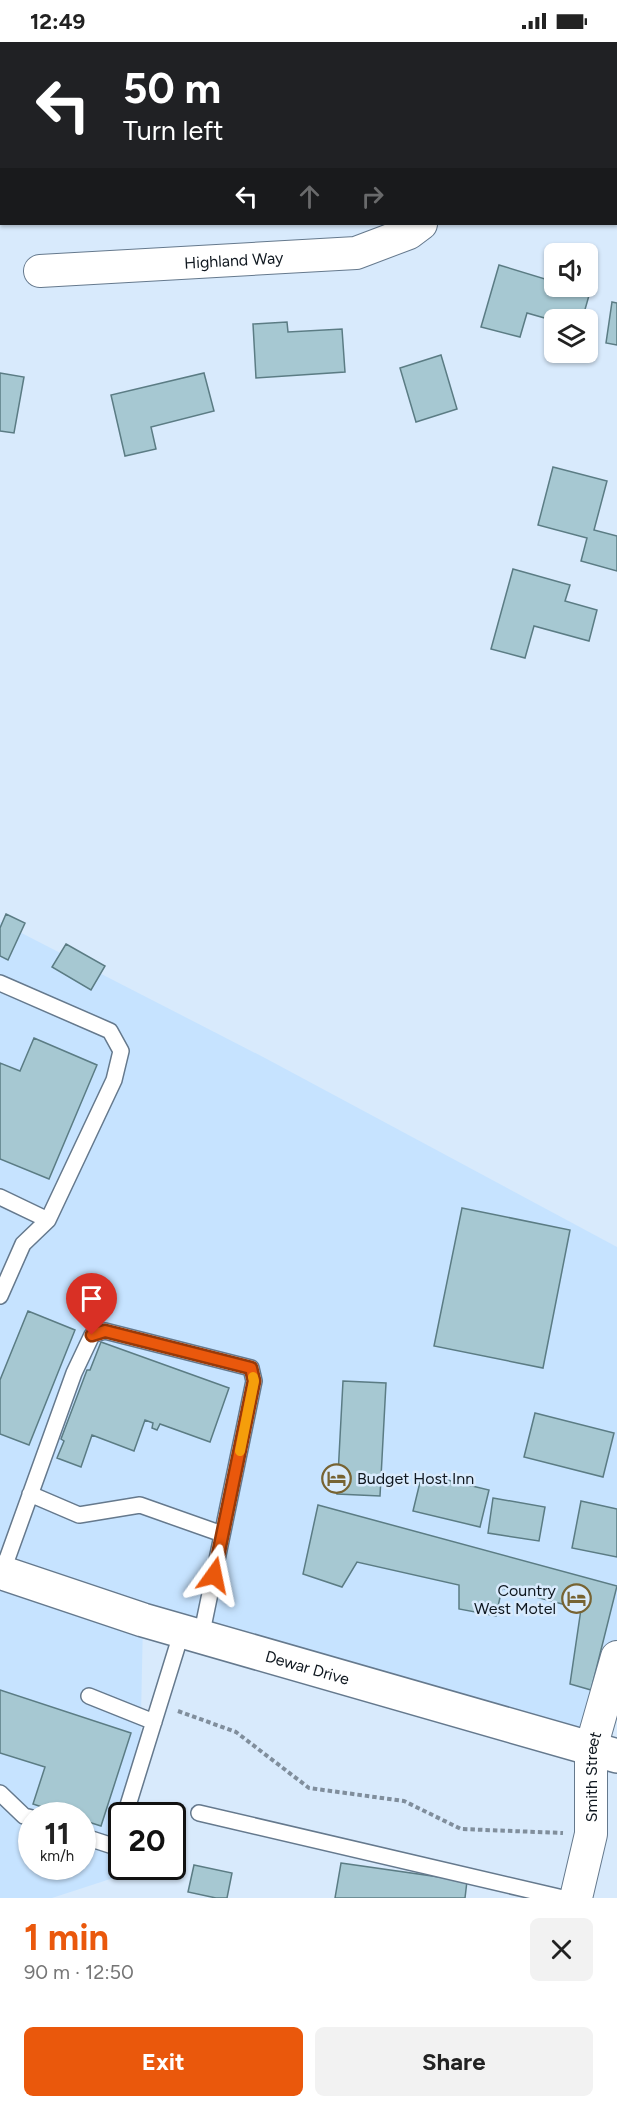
<!DOCTYPE html>
<meta charset="utf-8">
<style>
:root{--surface:#fff;--page:#f2f2f2;--text:#222;--muted:#767676;--accent:#ea580c}
body{margin:0;font-family:Figtree,sans-serif;background:var(--page);color:var(--text);height:100vh;display:flex;flex-direction:column;font-size:22px;white-space:nowrap}
*{box-sizing:border-box;margin:0}
p{font-size:20px;color:var(--muted)}
.icon{flex:none;width:33px;height:33px;fill:none;stroke:currentColor;stroke-width:2;stroke-linecap:round;stroke-linejoin:round}
.map{position:relative;height:1856px;overflow:hidden}
.sheet{display:flex;flex-direction:column;background:var(--surface);flex:1}
.sheet>*{flex:none}
.hud{position:absolute;left:0px;top:0px;width:618px;height:183px;box-shadow:0 2px 4px #0004;background:#202124;color:#fff;overflow:hidden}
.fabs{position:absolute;left:544px;top:201px;display:grid;gap:12px}
.fabs a{display:grid;place-items:center;width:54px;height:54px;border-radius:9px;background:var(--surface);box-shadow:0 2px 4px #0004;font-size:30px}
.speed{position:absolute;left:18px;top:1760px;display:flex;gap:12px;font-size:30px;font-weight:700;text-align:center}
.speed>*{display:grid;place-content:center;width:78px;height:78px;border-radius:50%;background:var(--surface);box-shadow:0 2px 4px #0004;line-height:1}
.speed small{font-size:15px;font-weight:400}
.speed .limit{border:3px solid #111;border-radius:9px;background:#fff;color:#111}
.pin{position:absolute;display:grid;place-items:center;width:51px;height:51px;color:#fff;margin:-62px -26px;border-radius:50% 50% 50% 0;rotate:-45deg;box-shadow:0 0 6px #0007}
.pin .icon{rotate:45deg}
.me{position:absolute;width:66px;margin:-33px;rotate:12deg;stroke-linejoin:round;filter:drop-shadow(0 0 4px #0008)}
.turn{display:flex;align-items:center;gap:21px;height:126px;padding:0 24px;font-size:27px}
.turn .icon{width:78px;height:78px;stroke-width:2.5}
.turn b{display:block;font-size:42px;line-height:51px}
.lanes{display:flex;align-items:center;height:57px;padding:0 24px;background:#0003;justify-content:center;gap:30px;direction:ltr}
.lanes .off{opacity:.35}
.round{display:grid;place-items:center;flex:none;width:63px;height:63px;border-radius:9px;background:var(--page)}
.summary{display:flex;align-items:center;justify-content:space-between;height:102px;padding:0 24px}
h1{font-size:36px;font-weight:700;line-height:45px;color:var(--accent)}
.button{display:flex;gap:12px;margin-top:auto;padding:12px 24px}
.button a{flex:1;height:69px;border-radius:9px;background:var(--accent);color:#fff;font-size:24px;font-weight:700;line-height:69px;text-align:center}
.button a+a{background:var(--page);color:var(--text)}
.status{display:flex;justify-content:space-between;align-items:center;height:42px;padding:0 30px;background:var(--surface);direction:ltr}
.status svg{height:16px;fill:currentColor}
.map>svg:first-child{display:block}
.built{fill:#c6e3ff;fill-rule:evenodd}
.building{fill:#a6c8d2;stroke:#5b7c84;stroke-width:1.5}
.lines{fill:none;stroke-linecap:round;stroke-linejoin:round}
.service-casing{stroke:#65798d;stroke-width:18}
.minor-casing{stroke:#65798d;stroke-width:34}
.primary-casing{stroke:#65798d;stroke-width:36}
.path{stroke:#808e9c;stroke-width:4;stroke-dasharray:4.5 3;stroke-linecap:butt}
.service{stroke:#fff;stroke-width:15}
.minor{stroke:#fff;stroke-width:32}
.primary{stroke:#fff;stroke-width:33}
.route-casing{stroke:#983908;stroke-width:15}
.route{stroke:#ea580c;stroke-width:10}
.slow{stroke:#f59e0b;stroke-width:10}
.labels{text-anchor:middle;dominant-baseline:central;stroke-width:5;stroke-linejoin:round;paint-order:stroke}
.street-label{font-size:16px;fill:#0f171f;stroke:#d8eafc}
.poi-label{font-size:16px;fill:#0f171f;stroke:#d8eafc;text-anchor:start}
</style>
<div class="status"><b>12:49</b><svg viewBox="0 0 49 12"><path d="M0 12V9h3v3zM5 12V6h3v6zM10 12V3h3v9zM15 12V0h3v12zM26 1h20v11H26zM47 4h2v5h-2z"/></svg></div>
<div class="map">
<svg width="617" height="1856" viewBox="0 0 617 1856">
<rect width="100%" height="100%" fill="#d8eafc"/>
<path class="built" d="M0,880L265,1016L617,1205V1615L591,1706L143,1578L139,1773H122V1824H138V1828L52,1856H0ZM32,1773H82V1824H32Z"/>
<path class="building" d="M309,0H346L308,2Z
M616,64H617V144H616Z
M499,223L555,240V244H571L590,250L582,278H555V279L527,271L520,295L481,285Z
M612,260L617,261V303L606,301Z
M287,280L288,290L342,287L345,330L256,336L253,282Z
M441,313L457,367L416,380L400,326Z
M0,331L24,335L14,391L0,389Z
M204,331L214,369L151,385L156,407L125,414L111,353Z
M553,425L607,439L594,488L617,494V529L581,519L587,496L538,483Z
M513,527L570,543L565,559L597,568L589,599L534,584L525,616L491,607Z
M6,872L25,881L8,918L0,914V886Z
M66,902L105,924L91,948L52,925Z
M34,996L97,1023L49,1137L0,1117V1021L20,1029Z
M462,1166L570,1188L543,1326L434,1304Z
M28,1269L75,1288L29,1403L0,1392V1338Z
M101,1300L229,1346L210,1400L160,1382L157,1388L152,1386L153,1381L145,1378L134,1409L92,1393L81,1425L57,1416L64,1399L61,1397L87,1328H90Z
M343,1339L386,1341L380,1454L337,1452Z
M535,1371L614,1391L603,1435L524,1415Z
M422,1432L489,1448L480,1485L413,1469Z
M493,1456L545,1465L539,1499L488,1491Z
M581,1459L617,1467V1515L572,1506Z
M318,1463L617,1544L591,1648L570,1642L581,1567L502,1546L496,1574L459,1567V1543L357,1520L342,1545L303,1532Z
M0,1648L131,1691L101,1784L82,1778V1773H66L33,1762L45,1725L0,1711Z
M341,1821L467,1839L465,1856H335Z
M194,1823L232,1831L227,1856H216L188,1850Z"/>
<g class="lines">
<defs>
<path id="service" d="M0,941L110,989L121,1009L114,1038L48,1178L23,1202L0,1254
M0,1155L48,1178
M30,1452L79,1473L140,1463L222,1492
M2,1531L74,1331L92,1293L105,1289L251,1326L254,1339L201,1595
M89,1654L154,1680
M0,1751L24,1774L32,1776
M199,1771L563,1856
M125,1773L182,1589
M82,1794L116,1805L122,1786"/>
<g id="minor">
<path d="M511,2V0"/>
<path id="s1" d="M40,229L356,211L409,191L421,182"/>
<path id="s2" d="M576,1856L591,1792V1706L617,1615"/>
</g>
<g id="primary">
<path id="s3" d="M0,1530L143,1578L617,1714"/>
</g>
</defs>
<use href="#service" class="service-casing"/>
<use href="#minor" class="minor-casing"/>
<use href="#primary" class="primary-casing"/>
<path class="path" d="M178,1669L236,1690L309,1746L404,1759L461,1787L563,1791"/>
<use href="#service" class="service"/>
<use href="#minor" class="minor"/>
<use href="#primary" class="primary"/>
</g>
<g class="lines">
<defs>
<path id="route" d="M92,1293L105,1289L251,1326L254,1339L214,1533"/>
</defs>
<use href="#route" class="route-casing"/>
<use href="#route" class="route"/>
<path class="slow" d="M240,1409L254,1339L253,1335"/>
</g>
<defs>
<symbol id="hotel-ring" viewBox="-11 -11 22 22"><circle r="9.5" fill="#d8eafc" stroke="#776332" stroke-width="1.5"/><path d="M-6-4.5h1.5V1H6V5H4.5V3h-9V5H-6ZM-4 0a1.8 1.8 0 1 1 3.6 0ZM.5 0V-2.5h3Q6-2.5 6 0Z" fill="#776332"/></symbol>
</defs>
<g fill-rule="evenodd">
<use href="#hotel-ring" x="320" y="1420" width="33" height="33"/>
<use href="#hotel-ring" x="560" y="1540" width="33" height="33"/>
</g>
<g class="labels">
<g class="street-label">
<text stroke="none"><textPath href="#s1" startOffset="194">Highland Way</textPath></text>
<text stroke="none"><textPath href="#s3" startOffset="322">Dewar Drive</textPath></text>
<text stroke="none"><textPath href="#s2" startOffset="123">Smith Street</textPath></text>
</g>
<g class="poi-label">
<text x="357" y="1436">Budget Host Inn</text>
<text x="556" y="1548" text-anchor="end">Country<tspan x="556" dy="18">West Motel</tspan></text>
</g>
</g>
</svg>
<div class="fabs">
<a><svg class="icon" aria-label="sound" viewBox="0 0 24 24"><path d="M4 9h4l5-4v14l-5-4H4zM17 9q2 3 0 6"/></svg></a>
<a><svg class="icon" aria-label="layers" viewBox="0 0 24 24"><path d="M12 4l9 5-9 5-9-5zM3 14l9 5 9-5"/></svg></a>
</div>
<div class="speed"><div>11<small>km/h</small></div><div class="limit">20</div></div>
<div class="pin" style="left:92px;top:1293px;background:#d93025"><svg class="icon" aria-label="arrive" viewBox="0 0 24 24"><path d="M6 21V4h12l-3 4 3 4H6"/></svg></div>
<svg class="me" style="left:214px;top:1533px" viewBox="-20 -20 40 40"><path d="M0-17L14 15 0 8-14 15z" fill="#ea580c" stroke="#fff" stroke-width="4"/></svg>
<div class="hud">
<div class="turn"><svg class="icon" aria-label="left" viewBox="0 0 24 24"><path d="M17 20v-9H6M10 6l-5 5 5 5"/></svg><div><b>50 m</b>Turn left</div></div>
<div class="lanes"><svg class="icon" aria-label="left" viewBox="0 0 24 24"><path d="M17 20v-9H6M10 6l-5 5 5 5"/></svg><svg class="icon off" aria-label="ahead" viewBox="0 0 24 24"><path d="M12 20V5M6 11l6-6 6 6"/></svg><svg class="icon off" aria-label="right" viewBox="0 0 24 24"><path d="M7 20v-9h11M14 6l5 5-5 5"/></svg></div>
</div>
</div>
<section class="sheet">
<div class="summary"><div><h1>1 min</h1><p>90 m · 12:50</p></div><a class="round"><svg class="icon" aria-label="close" viewBox="0 0 24 24"><path d="M6 6l12 12M18 6L6 18"/></svg></a></div>
<div class="button"><a>Exit</a><a>Share</a></div>
</section>
